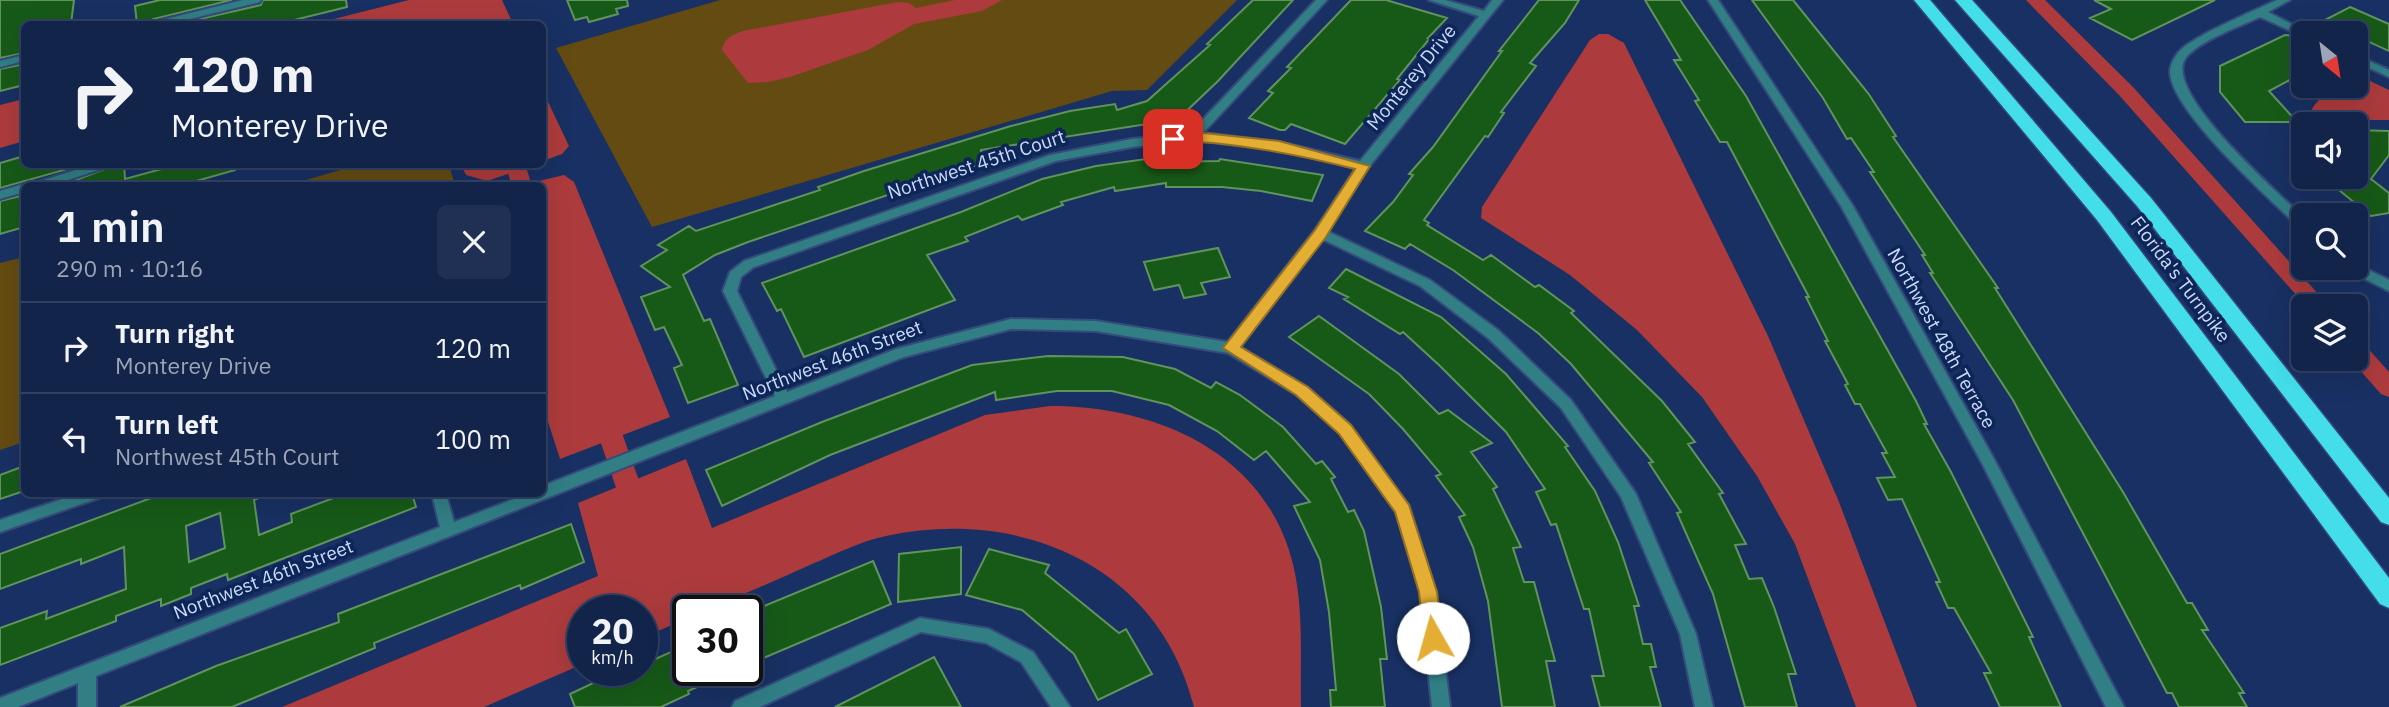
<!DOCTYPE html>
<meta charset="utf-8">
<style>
:root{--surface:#12244a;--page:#1f3054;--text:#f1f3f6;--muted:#9ca4b5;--line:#314162}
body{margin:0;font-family:"IBM Plex Sans",sans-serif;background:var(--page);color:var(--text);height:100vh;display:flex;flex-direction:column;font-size:26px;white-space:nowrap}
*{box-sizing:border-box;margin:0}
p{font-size:23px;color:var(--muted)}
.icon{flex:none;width:38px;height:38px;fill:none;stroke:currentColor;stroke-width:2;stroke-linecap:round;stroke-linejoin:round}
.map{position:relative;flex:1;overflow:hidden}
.side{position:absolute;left:21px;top:182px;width:525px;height:315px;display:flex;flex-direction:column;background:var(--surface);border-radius:10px;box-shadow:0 7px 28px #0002,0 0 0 2px var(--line)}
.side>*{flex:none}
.banner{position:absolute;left:21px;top:21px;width:525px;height:147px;border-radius:10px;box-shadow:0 7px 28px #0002,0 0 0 2px var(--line);background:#12244a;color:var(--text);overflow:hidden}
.needle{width:46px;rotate:150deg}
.tools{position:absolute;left:2291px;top:21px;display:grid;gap:14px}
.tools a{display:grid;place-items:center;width:77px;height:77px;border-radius:10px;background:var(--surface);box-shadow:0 7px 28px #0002,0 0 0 2px var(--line);font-size:35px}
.speed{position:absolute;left:567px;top:595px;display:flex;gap:14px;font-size:35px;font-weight:700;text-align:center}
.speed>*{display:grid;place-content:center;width:91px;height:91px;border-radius:50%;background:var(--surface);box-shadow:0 7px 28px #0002,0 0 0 2px var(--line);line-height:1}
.speed small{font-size:18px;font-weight:400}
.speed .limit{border:4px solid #111;border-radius:10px;background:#fff;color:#111}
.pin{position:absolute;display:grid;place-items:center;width:60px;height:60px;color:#fff;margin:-30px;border-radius:14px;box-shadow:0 4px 10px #0006}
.me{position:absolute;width:77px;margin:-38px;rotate:353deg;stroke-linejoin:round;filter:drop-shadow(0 0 5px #0008)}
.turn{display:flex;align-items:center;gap:24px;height:147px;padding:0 35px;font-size:32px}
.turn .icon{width:91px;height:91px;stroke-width:2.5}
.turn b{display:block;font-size:49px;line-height:60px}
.round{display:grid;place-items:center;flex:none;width:74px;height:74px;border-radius:10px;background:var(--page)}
.headline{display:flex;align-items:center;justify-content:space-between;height:119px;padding:0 35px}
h1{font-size:42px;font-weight:600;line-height:52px}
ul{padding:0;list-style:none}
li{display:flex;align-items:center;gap:21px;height:91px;padding:0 35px;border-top:2px solid var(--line)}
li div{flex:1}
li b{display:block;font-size:26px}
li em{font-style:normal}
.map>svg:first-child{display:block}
.green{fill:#644b12}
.water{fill:#ad3b3d}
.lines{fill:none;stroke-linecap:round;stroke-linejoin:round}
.canal{fill:#ad3b3d;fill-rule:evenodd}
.building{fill:#175a18;stroke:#61935e;stroke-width:2;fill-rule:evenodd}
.street-casing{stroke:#344b7b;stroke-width:4}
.highway-casing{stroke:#344b7b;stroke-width:3}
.street{fill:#317e85;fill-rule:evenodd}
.highway{fill:#44deeb;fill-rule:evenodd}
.route{fill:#e4ae35;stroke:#947122;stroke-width:2}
.labels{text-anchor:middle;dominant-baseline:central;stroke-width:7;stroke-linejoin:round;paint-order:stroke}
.street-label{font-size:19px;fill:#cadbfb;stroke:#0e2557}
</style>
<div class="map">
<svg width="2389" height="707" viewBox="0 0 2389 707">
<rect width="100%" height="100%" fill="#183063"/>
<path class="green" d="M720,0H1237L1147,90L1112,91L652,227L556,48Z
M361,164L449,165L455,185H289Z
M24,257V442L0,450V263Z"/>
<path class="water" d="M409,0H502L513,24H314Z
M955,0H1002L982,11L914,24L868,50L790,77L768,82L748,83L722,50C724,38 732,35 743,31L898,2L909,3L916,8Z
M1608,34L1624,43L1768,336L1839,502L1917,707H1856L1795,544L1757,476L1702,397L1637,330L1570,275L1481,218L1482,207L1590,40L1599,34Z
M2356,81H2370L2389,90V120H2327L2311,111C2320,94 2336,86 2356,86Z
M542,89L569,146L562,154L543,161Z
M24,99V141L0,148V105Z
M461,165H534L487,181L466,175Z
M564,175L574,182L670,417L560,459L543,406L542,186L522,185Z
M1050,406C1156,406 1265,452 1293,564C1304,609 1300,660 1301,707H1194C1159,566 1021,507 886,536C861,541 836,554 812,564C777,580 741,595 705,611H688V618L642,638V611H583V664L484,707H282L598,576L578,503L686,459L712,528L985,415Z"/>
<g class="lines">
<path class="canal" d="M2026,0H2045L2133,87L2329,306H2306L2119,95Z
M505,164H525L532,186H512Z
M2356,342L2364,344L2389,372V397L2381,394L2350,359H2356Z
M602,402L610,405L614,411L650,511L646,518L637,521L628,518L624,511L590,411L594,405Z"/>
</g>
<path class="building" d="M0,0H74L71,24H24V53L0,58Z
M160,0H232L153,19L150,24H137L135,6Z
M263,0H346L347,7L278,24H178L261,5Z
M567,0H627L628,6L616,9L618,14L589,22L587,17L575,20Z
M1253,0H1293L1218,81L1178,119L1150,127L1147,124L981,150L983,163L748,242L715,255L683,275L704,321L710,319L738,385L688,403L674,368L682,365L664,327L655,330L641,297L670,287L641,266L667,250L658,245L689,226L696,231L820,190L818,187L864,171L1011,126L1070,111L1115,104L1117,110L1147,101L1210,45L1207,44Z
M1351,0H1386L1447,18L1428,38H1430L1397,79L1400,80L1345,144L1291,124L1285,130H1280L1249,118L1273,93L1268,91L1291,68L1287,67Z
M1539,0H1579L1565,23L1530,63L1536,66L1501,112L1504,113L1488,137L1485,136L1424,220L1429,223L1427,225L1483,260L1491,255L1535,287L1539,285L1574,311L1571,313L1662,401L1695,442L1688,444L1723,493L1719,494L1746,544L1735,545L1749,579L1762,578L1774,607L1796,674H1788L1797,707H1745L1713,594L1677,513L1681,512L1649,463L1653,462L1571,364L1538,333L1453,270L1410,244L1405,249L1365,231L1393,202L1413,175L1409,174L1433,147L1502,51H1499Z
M1645,0H1680L1746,96L1916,401L1927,424H1924L1951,472L2033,637H2029L2061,707H2000L1984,673H1991L1954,608H1948L1936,582H1940L1902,499L1888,500L1877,478L1895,477L1882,453H1887L1860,404H1855L1845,385L1848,384L1825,341H1828L1806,297H1809L1727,142H1720L1695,101L1699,100L1674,60H1681Z
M1752,0H1793L1868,93L1896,136L1893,137L1998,288H1995L2123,492L2187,603H2192L2208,630H2202L2244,693H2239L2247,707H2179L2172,693H2167L2013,400L1930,273H1933L1922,255H1925L1870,172H1874L1851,138L1847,139L1823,98Z
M2094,0H2215L2132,40L2090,18L2111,9Z
M2350,7L2389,24V51L2323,21Z
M2285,35L2303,37V73L2269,91L2297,122H2245L2220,92V66Z
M24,64V85L0,91V69Z
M2356,130L2389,131V155L2371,179L2389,193V213L2371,216L2334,186L2356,182Z
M24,156V164H85L0,188V163Z
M1153,158L1154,162L1219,161L1220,159L1323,175L1312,201L1261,191L1222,187H1166V183L1115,191L1114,187L1061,202L1063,205L1022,220L1018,216L965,237L968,241L927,255L955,300L804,357L781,309L777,311L762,283L961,212L1042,179L1096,166Z
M118,164H124L125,179L180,164H234L235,170L179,186H60Z
M24,195V227L0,234V201Z
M1218,248L1230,277L1201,283L1206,294L1184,298L1179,285L1154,290L1144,262Z
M1346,269L1441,317L1506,374L1568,446L1565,447L1595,491L1618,542L1639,606H1634L1643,644H1651L1656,667H1650L1661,707H1600L1592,676H1604L1589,609H1584L1556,524L1551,525L1536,492L1545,489L1506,432L1440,366L1403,332L1400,334L1344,299L1348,297L1329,288Z
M1319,316L1399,374L1439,414L1448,410L1492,443L1471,452L1497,487L1493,489L1521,547L1513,548L1524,582H1534L1555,661H1546L1555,707H1502L1488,601L1473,547L1459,517L1465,515L1436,476L1441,474L1403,429L1369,394L1289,337Z
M1048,356L1123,357L1175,369L1211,388L1216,382L1240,395L1283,427L1316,464L1322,461L1335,477L1331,479L1348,512L1354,510L1364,531L1381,607L1387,659H1380L1385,707H1331L1330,690H1336L1329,612L1320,560L1294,506L1310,502L1266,451L1254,460L1217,431L1169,405L1112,391H1057L996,400L995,392L830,455L722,506L706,470L822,422L972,365Z
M24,466V491L0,499V475Z
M162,494H267L254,500L259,535L292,522L291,514L344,494H412L416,507L228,580L227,574L191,588V594L161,606V599L116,616V621L0,665V628L47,611L46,619L126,589L124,547L81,564V559L0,589V554ZM220,513L225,548L189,562L186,526Z
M571,524L584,562L521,589L520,585L374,643L375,648L232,707H120L216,666L339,622L338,614Z
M961,547V594L898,602L899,554Z
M989,549L1049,565L1045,573L1119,633L1126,629L1152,674L1098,700L1074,654L1022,610L966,595Z
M873,561L891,604L747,665V613Z
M673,651L680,670H735L688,691L689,694L661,707H575L570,694L608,676L609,680L630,670H642V665Z
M934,657L961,707H835Z"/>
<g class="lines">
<defs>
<path id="street" d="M243,0H261L260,2L169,24H153L154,22Z
M1316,0H1327L1203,133L1279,142L1360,161L1479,16L1429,0H1445L1484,11L1492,0H1503L1368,168L1327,231L1430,280L1498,330L1571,400L1636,494L1696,634L1713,707H1695L1680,634L1621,497L1561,408L1488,338L1420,286L1322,239L1240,347L1307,387L1350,425L1409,506L1436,592L1450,707H1432L1420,592L1396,512L1340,433L1297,395L1228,353L1096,331L1011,329L904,357L96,676V707H78V683L18,707H0V698L440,527L432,494H446L454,522L527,494H542V486L775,396L723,291L730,272L744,261L1050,155L1132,139L1190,133ZM1194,140L1279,150L1356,168L1315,230L1228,342L1096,321L1011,319L896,349L787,392L737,291L741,277L754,267L1056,161L1132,147Z
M1708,0H1718L1853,206L1994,459L2124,707H2106L1983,465L1841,206Z
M2277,0H2290L2268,12L2309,33L2300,35L2260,17C2241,26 2196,42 2185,59C2164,94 2278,192 2303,217V228L2299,227C2269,198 2171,111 2170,72C2170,65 2174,58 2178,53C2190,37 2256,10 2277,0Z
M24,55V61L0,67V61Z
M2356,55L2389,70V77L2356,62Z
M95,164H116L50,186H24V192L0,199V191L24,184L28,185Z
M2356,264L2389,280V291L2349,271L2348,268H2356Z
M77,494H102L99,498L0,532V520Z
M920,618L989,629L1033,652L1070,707H1051L1021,662L986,643L921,632L760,707H732L735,701Z"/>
<path id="highway" d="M1914,0H1930L2111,212L2389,578V608L2380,604L2097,220Z
M1955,0H1972L2151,198L2389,498V525L2381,522L2137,206Z"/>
</defs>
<use href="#street" class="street-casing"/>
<use href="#highway" class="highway-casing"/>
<use href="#street" class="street"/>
<use href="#highway" class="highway"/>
</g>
<path class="route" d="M1194,132L1279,141L1370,166L1326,237L1241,347L1308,387L1351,425L1409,505L1437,592L1443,638L1440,644L1433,647L1427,644L1424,638L1419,592L1395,512L1339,434L1296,395L1223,348L1315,230L1355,169C1308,157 1263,148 1214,143C1201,141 1175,146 1167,139L1173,134Z"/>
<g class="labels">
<g class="street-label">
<text transform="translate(1411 77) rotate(-51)">Monterey Drive</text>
<text transform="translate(976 164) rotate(-18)">Northwest 45th Court</text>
<text transform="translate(2181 279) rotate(53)">Florida's Turnpike</text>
<text transform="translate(1942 338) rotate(61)">Northwest 48th Terrace</text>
<text transform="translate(832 360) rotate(-21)">Northwest 46th Street</text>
<text transform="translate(263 579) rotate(-21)">Northwest 46th Street</text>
</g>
</g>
</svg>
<div class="tools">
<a><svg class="needle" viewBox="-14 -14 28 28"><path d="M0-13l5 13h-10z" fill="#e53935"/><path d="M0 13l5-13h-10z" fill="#9ca4b5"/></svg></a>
<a><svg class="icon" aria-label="sound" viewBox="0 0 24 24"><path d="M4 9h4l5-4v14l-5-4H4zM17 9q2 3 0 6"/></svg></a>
<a><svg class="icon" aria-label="search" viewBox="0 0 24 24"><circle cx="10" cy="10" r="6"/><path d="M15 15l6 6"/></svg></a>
<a><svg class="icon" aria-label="layers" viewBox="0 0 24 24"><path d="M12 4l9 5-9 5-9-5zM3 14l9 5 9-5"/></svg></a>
</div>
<div class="speed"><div>20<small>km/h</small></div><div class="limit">30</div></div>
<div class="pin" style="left:1173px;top:139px;background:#d93025"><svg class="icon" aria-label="arrive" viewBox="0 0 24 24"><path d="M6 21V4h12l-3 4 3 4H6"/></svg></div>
<svg class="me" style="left:1433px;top:638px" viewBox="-20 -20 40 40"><circle r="19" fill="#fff"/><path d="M0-13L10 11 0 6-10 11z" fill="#e4ae35"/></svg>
<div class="banner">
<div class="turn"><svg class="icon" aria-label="right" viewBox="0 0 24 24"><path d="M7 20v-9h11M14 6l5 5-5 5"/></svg><div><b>120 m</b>Monterey Drive</div></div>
</div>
<section class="side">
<div class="headline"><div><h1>1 min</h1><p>290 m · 10:16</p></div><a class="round"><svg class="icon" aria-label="close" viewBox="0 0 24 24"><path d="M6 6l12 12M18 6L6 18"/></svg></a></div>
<ul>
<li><svg class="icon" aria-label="right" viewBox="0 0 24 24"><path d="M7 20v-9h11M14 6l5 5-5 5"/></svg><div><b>Turn right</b><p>Monterey Drive</p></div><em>120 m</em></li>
<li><svg class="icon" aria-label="left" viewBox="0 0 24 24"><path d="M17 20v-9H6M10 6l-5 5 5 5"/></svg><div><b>Turn left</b><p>Northwest 45th Court</p></div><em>100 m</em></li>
</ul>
</section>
</div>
